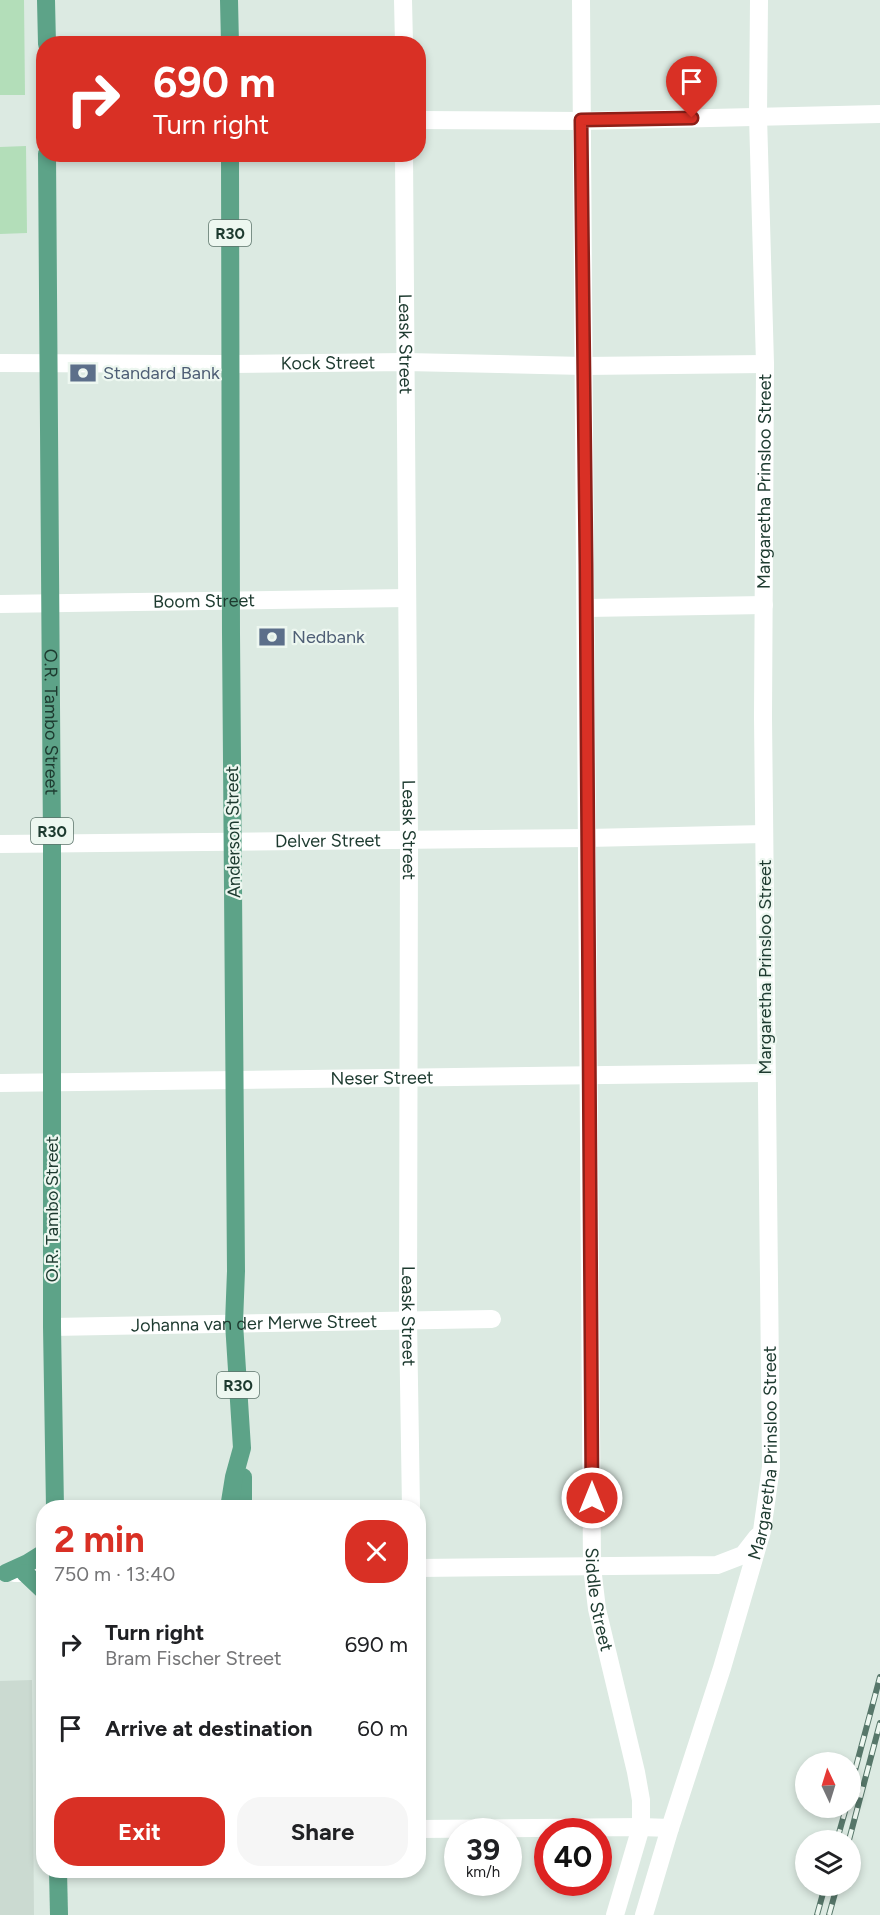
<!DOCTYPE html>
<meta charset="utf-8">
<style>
:root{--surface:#fff;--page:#f6f6f6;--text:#202124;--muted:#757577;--accent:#d93025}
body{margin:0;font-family:Figtree,sans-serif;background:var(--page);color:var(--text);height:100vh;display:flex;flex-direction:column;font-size:22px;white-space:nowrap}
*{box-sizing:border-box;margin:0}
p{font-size:20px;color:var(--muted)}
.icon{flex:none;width:33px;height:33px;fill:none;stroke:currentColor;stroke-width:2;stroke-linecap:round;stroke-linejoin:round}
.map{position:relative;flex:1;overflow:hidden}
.details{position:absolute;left:36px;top:1500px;width:390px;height:378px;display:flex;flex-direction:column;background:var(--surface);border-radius:24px;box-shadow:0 3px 9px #0003}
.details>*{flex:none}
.hud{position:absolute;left:36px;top:36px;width:390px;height:126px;border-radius:24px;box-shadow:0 3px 9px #0003;background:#d93025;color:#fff;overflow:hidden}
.needle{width:39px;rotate:356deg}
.fabs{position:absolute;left:795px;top:1752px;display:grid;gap:12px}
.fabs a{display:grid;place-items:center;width:66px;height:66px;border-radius:50%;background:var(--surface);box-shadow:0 3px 9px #0003;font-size:30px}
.speed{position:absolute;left:444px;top:1818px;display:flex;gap:12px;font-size:30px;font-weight:700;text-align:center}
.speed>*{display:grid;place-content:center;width:78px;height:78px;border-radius:50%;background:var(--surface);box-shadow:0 3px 9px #0003;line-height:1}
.speed small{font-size:15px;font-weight:400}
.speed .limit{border:9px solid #d22;background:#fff;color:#111}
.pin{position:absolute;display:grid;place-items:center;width:51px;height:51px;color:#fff;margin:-62px -26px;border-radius:50% 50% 50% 0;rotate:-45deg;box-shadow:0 0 6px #0007}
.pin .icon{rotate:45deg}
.me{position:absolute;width:66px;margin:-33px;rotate:0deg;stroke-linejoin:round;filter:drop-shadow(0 0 4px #0008)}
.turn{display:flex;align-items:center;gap:21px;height:126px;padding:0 18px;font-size:27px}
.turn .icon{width:78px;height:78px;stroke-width:2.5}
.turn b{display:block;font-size:42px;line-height:51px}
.round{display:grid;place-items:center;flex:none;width:63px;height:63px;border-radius:24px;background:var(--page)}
.headline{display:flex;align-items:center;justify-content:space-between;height:102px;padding:0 18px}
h1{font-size:36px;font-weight:700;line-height:45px;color:var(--accent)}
.action{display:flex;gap:12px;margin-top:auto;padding:12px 18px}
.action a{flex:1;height:69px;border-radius:24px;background:var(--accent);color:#fff;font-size:24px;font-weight:700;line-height:69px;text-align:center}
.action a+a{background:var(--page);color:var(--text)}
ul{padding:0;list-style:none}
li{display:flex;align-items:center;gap:18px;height:84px;padding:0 18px}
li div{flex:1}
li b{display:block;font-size:22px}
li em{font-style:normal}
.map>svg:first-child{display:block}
.built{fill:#cbdad1}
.green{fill:#b3deb9}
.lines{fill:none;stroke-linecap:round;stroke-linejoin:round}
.minor{stroke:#fff;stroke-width:18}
.major{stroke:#5da388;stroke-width:18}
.rail-casing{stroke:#57776a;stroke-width:6}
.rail{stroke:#edf7f0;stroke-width:4;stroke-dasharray:11;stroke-linecap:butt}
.route-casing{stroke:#8d1f18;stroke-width:15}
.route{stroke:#d93025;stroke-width:10}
.labels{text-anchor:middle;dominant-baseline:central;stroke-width:4.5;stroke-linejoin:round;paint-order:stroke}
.shield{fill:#edf7f0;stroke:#5b7369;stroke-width:1.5}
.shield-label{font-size:16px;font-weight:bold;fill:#1d3a2f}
.street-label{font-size:18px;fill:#1d3a2f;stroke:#edf7f0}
.service-label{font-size:18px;fill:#4e5e75;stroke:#edf7f0;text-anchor:start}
</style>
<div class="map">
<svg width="880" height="1915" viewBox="0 0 880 1915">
<rect width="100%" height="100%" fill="#dceae2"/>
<path class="built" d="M32,1680L34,1915H0V1681Z"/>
<path class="green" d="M0,0H24L25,95H0Z
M26,146L27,233L0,234V147Z"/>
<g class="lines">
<g class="minor">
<path d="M403,0L404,44"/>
<path id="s1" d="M581,0L592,1567L597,1609L636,1772L641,1800V1827L615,1915"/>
<path d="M418,120L581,121L880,114"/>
<path id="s2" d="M404,154L409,840L408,1320L411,1508"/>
<path id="s3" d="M0,363L230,364L406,362L584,366L765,364"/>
<path id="s4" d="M0,604L407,598"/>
<path d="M587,608L764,605"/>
<path id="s5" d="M0,844L588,838L764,834"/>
<path id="s6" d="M0,1083L766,1073"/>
<path id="s7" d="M52,1327L492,1319"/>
<path d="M418,1568L717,1565L743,1555L757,1537"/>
<path d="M14,1573H44"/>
<path d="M418,1829L641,1827L670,1828"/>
<path id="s8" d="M644,1915L670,1828L722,1668L762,1531L771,1467L763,717L765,364L758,116L759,0"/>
</g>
<g class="major">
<path d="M46,0L47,44"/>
<path d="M229,0L230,44"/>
<path id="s9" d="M47,154L52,843V1327L55,1508"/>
<path d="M243,1477V1508"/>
<path d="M229,1508L234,1477L242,1448L234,1323L236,1271L231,633L230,154"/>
<path d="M6,1573L28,1563L44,1553"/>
<path d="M25,1573L44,1591"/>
<path d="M58,1870L59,1915"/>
</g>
<defs>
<path id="rail" d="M850,1789L880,1677
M837,1840L846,1808
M849,1840L880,1723
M817,1915L825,1886
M829,1915L837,1886"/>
</defs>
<use href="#rail" class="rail-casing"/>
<use href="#rail" class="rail"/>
</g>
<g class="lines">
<defs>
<path id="route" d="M592,1498L586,564L581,120L692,118"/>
</defs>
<use href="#route" class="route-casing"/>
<use href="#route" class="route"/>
</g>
<defs>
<symbol id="bank-bare" viewBox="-9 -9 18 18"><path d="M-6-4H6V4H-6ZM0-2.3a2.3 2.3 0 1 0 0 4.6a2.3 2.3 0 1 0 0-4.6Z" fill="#5c6f8a" stroke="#edf7f0" stroke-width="2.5" paint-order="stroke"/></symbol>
</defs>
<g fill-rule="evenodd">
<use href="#bank-bare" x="64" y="354" width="38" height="38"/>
<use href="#bank-bare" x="253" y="618" width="38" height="38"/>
</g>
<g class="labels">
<g class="shield">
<rect x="209" y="220" width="42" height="26" rx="4.5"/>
<rect x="31" y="818" width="42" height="26" rx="4.5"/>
<rect x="217" y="1372" width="42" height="26" rx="4.5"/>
</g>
<g class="shield-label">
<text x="230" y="233">R30</text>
<text x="52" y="831">R30</text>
<text x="238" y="1385">R30</text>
</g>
<g class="street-label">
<text stroke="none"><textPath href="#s2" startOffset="190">Leask Street</textPath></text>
<text stroke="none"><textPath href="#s3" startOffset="328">Kock Street</textPath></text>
<text stroke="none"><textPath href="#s8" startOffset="1452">Margaretha Prinsloo Street</textPath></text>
<text stroke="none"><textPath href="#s4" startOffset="204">Boom Street</textPath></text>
<text stroke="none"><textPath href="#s9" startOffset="568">O.R. Tambo Street</textPath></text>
<text stroke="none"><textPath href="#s2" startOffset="676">Leask Street</textPath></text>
<text transform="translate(233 832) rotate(-91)">Anderson Street</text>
<text stroke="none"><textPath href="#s5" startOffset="328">Delver Street</textPath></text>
<text transform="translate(765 967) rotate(-90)">Margaretha Prinsloo Street</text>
<text stroke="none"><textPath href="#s6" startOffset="382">Neser Street</textPath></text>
<text transform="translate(52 1209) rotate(-90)">O.R. Tambo Street</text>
<text stroke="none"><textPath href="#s2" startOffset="1162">Leask Street</textPath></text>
<text stroke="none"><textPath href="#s7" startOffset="202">Johanna van der Merwe Street</textPath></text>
<text stroke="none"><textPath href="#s8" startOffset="480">Margaretha Prinsloo Street</textPath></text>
<text stroke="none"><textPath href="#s1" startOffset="1600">Siddle Street</textPath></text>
</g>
<g class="service-label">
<text x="103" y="373">Standard Bank</text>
<text x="292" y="637">Nedbank</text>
</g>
</g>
</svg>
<div class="fabs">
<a><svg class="needle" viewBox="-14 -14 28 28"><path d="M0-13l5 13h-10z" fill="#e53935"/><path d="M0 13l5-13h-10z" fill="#757577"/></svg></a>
<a><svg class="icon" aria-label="layers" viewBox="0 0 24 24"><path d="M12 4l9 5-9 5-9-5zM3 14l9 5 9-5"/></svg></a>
</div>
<div class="speed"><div>39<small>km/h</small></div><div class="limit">40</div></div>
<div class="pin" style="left:692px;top:118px;background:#d93025"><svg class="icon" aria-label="arrive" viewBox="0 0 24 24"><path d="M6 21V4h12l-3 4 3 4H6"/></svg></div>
<svg class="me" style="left:592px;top:1498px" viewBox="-20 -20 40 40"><circle r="17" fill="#d93025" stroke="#fff" stroke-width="3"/><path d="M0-11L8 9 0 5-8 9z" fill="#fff"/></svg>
<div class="hud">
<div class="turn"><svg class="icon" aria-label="right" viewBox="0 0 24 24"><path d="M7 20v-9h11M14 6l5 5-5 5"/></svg><div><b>690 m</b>Turn right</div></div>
</div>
<section class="details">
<div class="headline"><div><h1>2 min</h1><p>750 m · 13:40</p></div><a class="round" style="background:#d93025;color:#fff"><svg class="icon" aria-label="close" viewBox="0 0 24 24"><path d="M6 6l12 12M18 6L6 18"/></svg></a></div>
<ul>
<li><svg class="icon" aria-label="right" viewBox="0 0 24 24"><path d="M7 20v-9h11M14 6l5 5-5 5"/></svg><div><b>Turn right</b><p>Bram Fischer Street</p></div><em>690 m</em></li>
<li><svg class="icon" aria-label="arrive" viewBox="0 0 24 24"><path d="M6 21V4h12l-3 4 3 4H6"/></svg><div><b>Arrive at destination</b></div><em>60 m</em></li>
</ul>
<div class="action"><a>Exit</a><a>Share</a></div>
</section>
</div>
